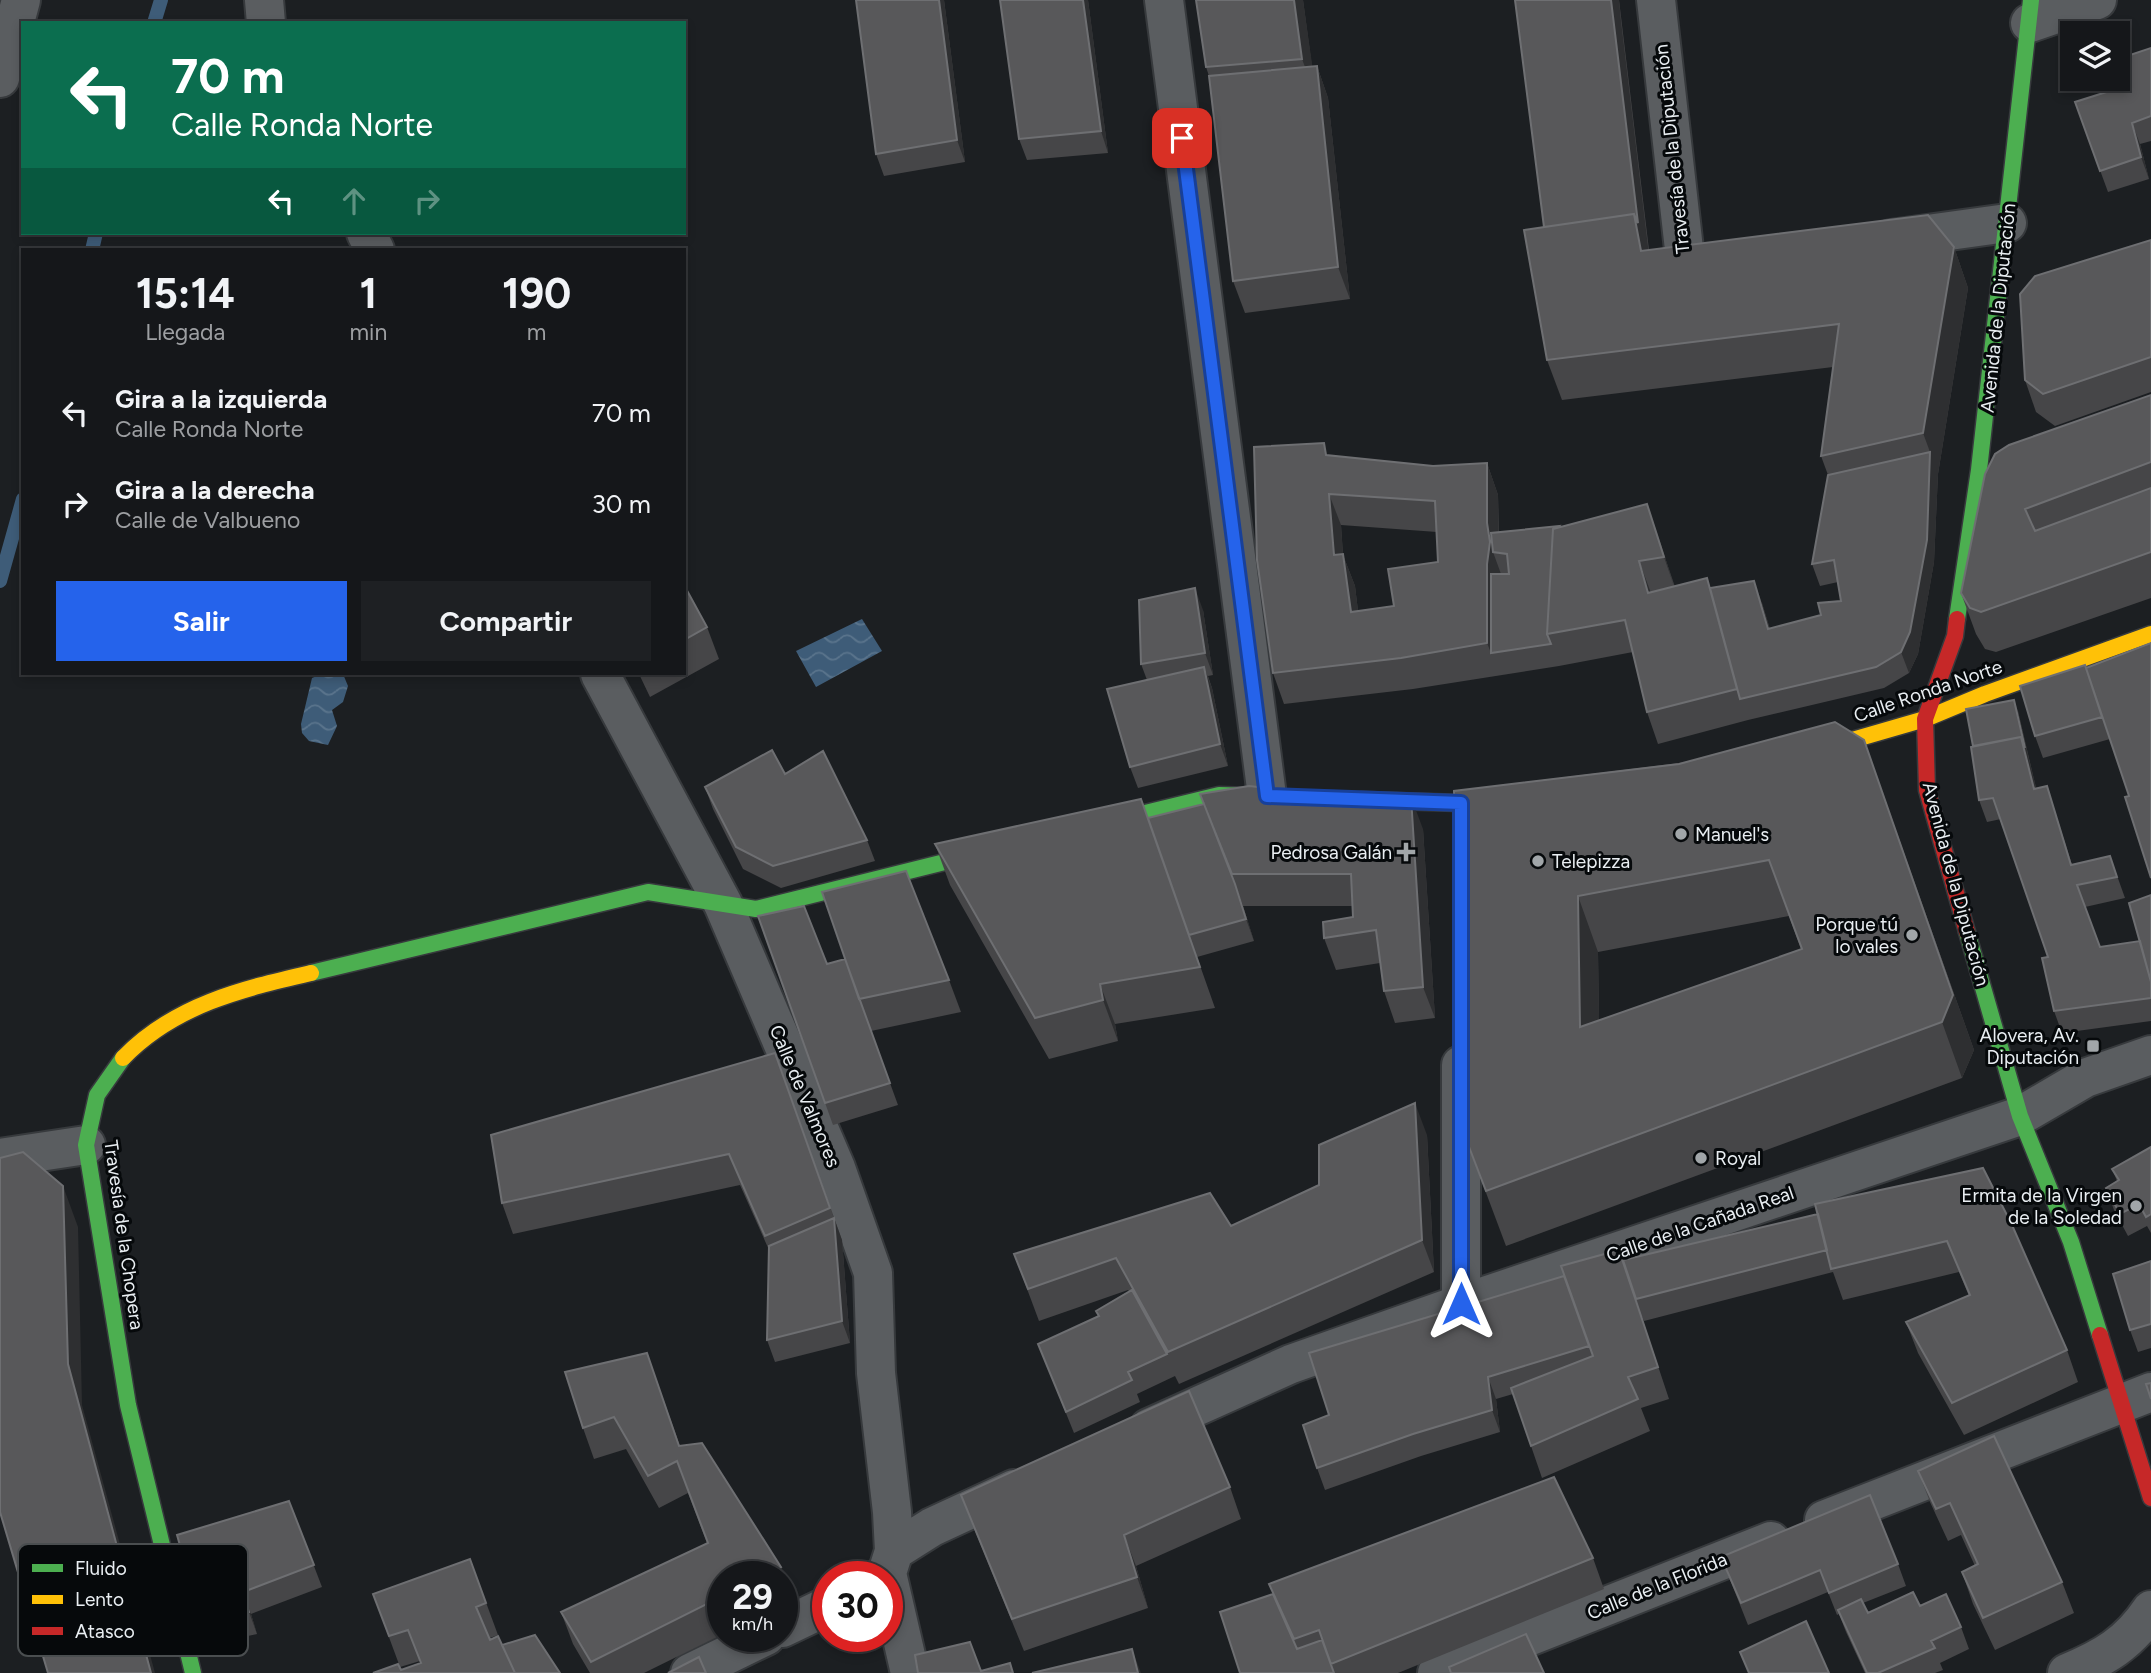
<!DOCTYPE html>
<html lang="es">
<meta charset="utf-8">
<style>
:root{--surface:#15171a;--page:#1e2023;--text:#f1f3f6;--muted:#9d9fa2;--line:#343639;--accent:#2563eb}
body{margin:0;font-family:Figtree,sans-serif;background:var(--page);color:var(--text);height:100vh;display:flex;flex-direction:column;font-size:26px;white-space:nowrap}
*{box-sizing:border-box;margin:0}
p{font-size:23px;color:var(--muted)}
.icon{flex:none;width:38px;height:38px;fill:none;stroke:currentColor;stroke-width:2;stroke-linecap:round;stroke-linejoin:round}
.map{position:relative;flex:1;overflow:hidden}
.sheet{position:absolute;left:21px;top:248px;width:665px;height:427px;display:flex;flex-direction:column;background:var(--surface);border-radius:0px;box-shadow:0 4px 10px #0003,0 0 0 2px var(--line)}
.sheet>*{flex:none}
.top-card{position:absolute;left:21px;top:21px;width:665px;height:214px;border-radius:0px;box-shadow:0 4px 10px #0003,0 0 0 2px var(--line);background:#0b6e4f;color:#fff;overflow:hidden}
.buttons{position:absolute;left:2060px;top:21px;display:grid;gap:14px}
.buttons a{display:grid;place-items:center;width:70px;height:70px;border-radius:0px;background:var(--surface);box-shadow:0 4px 10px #0003,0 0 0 2px var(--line);font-size:35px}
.speed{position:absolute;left:707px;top:1561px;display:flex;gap:14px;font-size:35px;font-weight:700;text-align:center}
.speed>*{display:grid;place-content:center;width:91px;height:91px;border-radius:50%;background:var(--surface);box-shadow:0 4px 10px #0003,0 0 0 2px var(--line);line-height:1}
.speed small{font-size:18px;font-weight:400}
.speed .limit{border:10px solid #d22;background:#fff;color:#111}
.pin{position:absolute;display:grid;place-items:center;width:60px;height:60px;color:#fff;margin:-30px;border-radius:14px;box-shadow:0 4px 10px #0006}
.me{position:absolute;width:77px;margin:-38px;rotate:0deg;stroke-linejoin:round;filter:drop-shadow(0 0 5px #0008)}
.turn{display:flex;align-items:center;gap:24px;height:147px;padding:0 35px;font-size:32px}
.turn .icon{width:91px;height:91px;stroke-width:2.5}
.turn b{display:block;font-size:49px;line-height:60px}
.lanes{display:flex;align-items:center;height:66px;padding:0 35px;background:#0003;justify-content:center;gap:35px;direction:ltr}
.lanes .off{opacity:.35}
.eta{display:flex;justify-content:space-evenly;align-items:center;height:119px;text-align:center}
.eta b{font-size:42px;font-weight:700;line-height:49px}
.action{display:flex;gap:14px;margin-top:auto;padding:14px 35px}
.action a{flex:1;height:80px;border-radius:0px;background:var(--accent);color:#fff;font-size:28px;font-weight:700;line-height:80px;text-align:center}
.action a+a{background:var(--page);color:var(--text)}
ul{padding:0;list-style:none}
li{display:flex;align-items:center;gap:21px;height:91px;padding:0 35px}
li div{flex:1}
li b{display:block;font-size:26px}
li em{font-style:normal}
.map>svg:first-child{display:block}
.water{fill:url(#water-waves)}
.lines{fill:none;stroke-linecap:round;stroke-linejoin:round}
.stream{stroke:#3e5c78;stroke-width:14}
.street-casing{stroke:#373a3d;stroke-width:42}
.fast-casing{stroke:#373a3d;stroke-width:19}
.slow-casing{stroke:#373a3d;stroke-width:19}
.jam-casing{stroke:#373a3d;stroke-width:19}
.street{stroke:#5a5d60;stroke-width:38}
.fast{stroke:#4caf50;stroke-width:16}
.slow{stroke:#ffc107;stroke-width:16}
.jam{stroke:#c62828;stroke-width:16}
.wall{fill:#464648;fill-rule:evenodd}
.shaded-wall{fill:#2e2f31}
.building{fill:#58585a;stroke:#6e6f72;stroke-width:2;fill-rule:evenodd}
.route-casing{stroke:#184099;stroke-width:18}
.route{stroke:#2563eb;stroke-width:12}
.poi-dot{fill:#a1a6a9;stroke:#06090b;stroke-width:2.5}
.labels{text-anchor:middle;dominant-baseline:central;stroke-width:6;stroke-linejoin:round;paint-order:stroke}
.street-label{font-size:19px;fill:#e9eef2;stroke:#06090b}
.poi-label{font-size:19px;fill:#e9eef2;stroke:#06090b;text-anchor:end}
.key{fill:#06090b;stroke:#4a4e50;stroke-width:2}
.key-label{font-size:19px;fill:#e9eef2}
</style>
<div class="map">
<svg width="2151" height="1673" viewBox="0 0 2151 1673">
<defs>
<pattern id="water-waves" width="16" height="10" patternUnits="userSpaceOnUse" patternTransform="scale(1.75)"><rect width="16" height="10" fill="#3e5c78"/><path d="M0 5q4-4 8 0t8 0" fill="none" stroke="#5a748c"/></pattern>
</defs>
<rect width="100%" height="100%" fill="#1c1f22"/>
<path class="water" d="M862,619L882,651L816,687L796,651Z
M322,674H343L348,686L343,702L332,710L337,726L328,745L309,741L302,733L301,724L312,678Z"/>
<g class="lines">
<path class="stream" d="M154,23L161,0
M92,250L96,233
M0,581L23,499"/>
<defs>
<path id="street" d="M264,0L266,23
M1164,0L1267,796
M1656,0L1686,267L1717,263
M2030,23L2097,0
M0,78L21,0
M366,233L375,250
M1891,239L2007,223
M600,674L723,904L836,1168L873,1273L876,1373L892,1512L894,1551
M1461,1065V1304
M0,1158L86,1145
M1149,1428L1291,1364L1461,1304L2020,1116L2085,1078L2151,1055
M1824,1520L2151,1392
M887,1573L910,1673
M881,1577L887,1573L894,1551L932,1527L1014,1489
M782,1628L828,1606
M690,1673L766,1636
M1437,1673L1771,1541
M2067,1673C2104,1658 2129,1643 2151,1610"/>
<path id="fast" d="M1957,619L1979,470L2031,0
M1361,800L1461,803L1507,797
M1096,825L1219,795L1252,796
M1967,932L2020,1116L2071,1242L2100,1335
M311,973L648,892L756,909L993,850
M123,1058L97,1095L86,1145L128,1405L193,1673"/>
<path id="slow" d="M1808,748L1849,741L1925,719L1985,694L2151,634
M123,1058C174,1005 242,989 311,973"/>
<path id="jam" d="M1957,619L1955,636L1925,719L1927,790L1967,932
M2100,1335L2151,1498"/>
</defs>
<use href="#street" class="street-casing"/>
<use href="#fast" class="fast-casing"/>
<use href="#slow" class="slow-casing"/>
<use href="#jam" class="jam-casing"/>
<use href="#street" class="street"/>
<use href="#fast" class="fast"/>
<use href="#slow" class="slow"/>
<use href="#jam" class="jam"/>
</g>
<path class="wall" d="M944,0L965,162L884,176L876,154Z
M1088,0L1108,153L1027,160L1019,139Z
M1196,0H1303L1312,67L1317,66L1328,98L1350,299L1245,313L1233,281L1209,76L1206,67Z
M1515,0H1619L1649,250L1954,247L1968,288L1938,474L1934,562L1918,654L1909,673L1884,688L1748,720L1658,744L1647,712L1633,652L1559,666L1413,689L1284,704L1273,673L1329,456L1433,466L1487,463L1498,495L1499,532L1559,527L1647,504L1675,587L1710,588L1762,603L1770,629L1821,615L1841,601L1838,582L1820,586L1812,564L1828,475L1821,456L1833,367L1562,400L1547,360L1544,227ZM1341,525L1437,532L1438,562L1394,606L1358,611L1355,586L1343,555Z
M2151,48V141L2140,144L2149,179L2108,192L2075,102L2116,89Z
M2151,240V392L2055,426L2036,412L2025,380Z
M2151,395V598L1996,652L1985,649L1976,634L1961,593L1985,474Z
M684,585L707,627L719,659L650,697L639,674H684Z
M1203,610L1213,675L1208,676L1212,688L1228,766L1138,788L1130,767L1147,680L1141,664Z
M2085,665L2129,796L2110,739L2043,758L2035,736Z
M2018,711L2036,788L2054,808L2072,865L2110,856L2125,898L2085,907L2100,947L2140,941L2151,895V1021L2062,1033L2054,1011L2048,957L2001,819L1987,822L1979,800L1973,746Z
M1864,740L1974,1050L1962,1078L1506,1246L1461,1126L1454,791ZM1789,916L1801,949L1599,1020L1598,952Z
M785,774L867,840L875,861L781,888L743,869L713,809L705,787Z
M1148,818L1423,829L1435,1018L1395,1023L1384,991L1380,963L1336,970L1324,938L1353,917V906H1243L1254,941L1197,957L1215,1008L1115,1024L1118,1041L1049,1059L950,885L935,844Z
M758,916L827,964L949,980L961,1012L871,1031L898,1105L833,1125Z
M775,1053L842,1240L850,1343L775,1362L767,1340L769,1250L740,1185L513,1234L502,1203Z
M1427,1135L1434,1272L1179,1384L1175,1376L1137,1394L1140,1402L1074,1433L1038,1344L1099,1317L1096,1311L1129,1291L1128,1290L1039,1321L1014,1254L1231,1226Z
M2151,1147V1233L2147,1226L2128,1236L2114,1210L2106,1188L2117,1181L2112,1169Z
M1983,1168L2067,1350L2078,1382L1964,1435L1918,1353L1906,1322L1969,1296L1959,1272L1843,1300L1833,1272L1644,1321L1641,1315L1669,1399L1641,1408L1650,1431L1542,1478L1513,1394L1496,1399L1500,1432L1421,1456L1325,1490L1317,1468L1329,1415L1623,1260L1818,1214Z
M2151,1261V1348L2138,1352L2130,1330Z
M647,1353L680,1446L781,1567L793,1598L782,1604V1577H723V1634L644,1673H590L573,1644L561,1612L707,1543L688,1493L659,1508L626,1449L594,1459L583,1428Z
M1918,1471L2062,1582L2074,1613L1995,1650L1973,1604L1962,1572L1975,1566L1961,1535L1948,1541L1930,1502Z
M1230,1487L1241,1519L1136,1566L1148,1608L1024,1651L973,1526L961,1495Z
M289,1501L322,1587L251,1614L257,1634L210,1644L202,1623Z
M1721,1557L1898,1564L1906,1586L1863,1603L1868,1613L1920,1606L1961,1627L1969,1649L1940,1663L1943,1670L1935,1673H1865L1846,1632L1839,1614L1837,1615L1828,1592L1748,1625Z
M1593,1558L1604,1589L1398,1673H1240L1273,1594L1269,1584Z
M470,1559L498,1635L490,1638V1640L560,1673L401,1670L421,1663L420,1661L400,1667L373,1594Z"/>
<path class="shaded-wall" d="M939,0H944L965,162L957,140Z
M1083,0H1088L1108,153L1101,131Z
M1294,0H1303L1317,99L1302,59Z
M1611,0H1613L1621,21L1649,255L1641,251L1634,214Z
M1613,0H1619L1621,21Z
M1317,66L1328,98L1350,299L1338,267Z
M2132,123L2140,144L2149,179L2141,157Z
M1954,247L1968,288L1938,474L1934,562L1918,654L1909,673L1901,652L1930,452L1923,433Z
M1487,463L1498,495L1499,554L1498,553L1493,552L1501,574L1491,653L1487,643Z
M1329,494L1341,525L1343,555L1355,586L1362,644L1351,612L1334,555Z
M1647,504L1658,535L1675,589L1664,557Z
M1639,561L1651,593H1648Z
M1754,581L1762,603L1776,651L1768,629Z
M1195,588L1203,610L1213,675L1205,653Z
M1204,667L1212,688L1228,766L1220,744Z
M2014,700L2018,711L2029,759L2042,811L2034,789L2021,737Z
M1864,740L1974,1050L1962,1078L1942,1022Z
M2047,786L2054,808L2079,887L2071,865Z
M1411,797L1423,829L1435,1018L1423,987Z
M1235,884L1243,906L1254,941L1246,919Z
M1578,896L1598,952L1600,1083L1580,1027Z
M1100,984L1115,1024L1118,1041L1103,1000Z
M775,1053L842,1240L850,1343L842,1321L834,1218Z
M1415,1103L1427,1135L1434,1272L1422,1240Z
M63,1186L78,1227L82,1405L155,1673H151L68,1364Z
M1488,1377L1496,1399L1500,1432L1492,1410Z
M1124,1535L1136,1566L1148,1608L1137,1577Z
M243,1592L251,1614L257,1634L249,1612Z
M1132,1649L1141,1673H1138Z"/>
<path class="building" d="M856,0H939L957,140L876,154Z
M1000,0H1083L1101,131L1019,139Z
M1196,0H1294L1302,59L1206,67Z
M1515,0H1611L1638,223L1634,214L1544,227Z
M2151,48V116L2132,123L2141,157L2100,171L2075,102L2116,89L2114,79H2118V59Z
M1317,66L1338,267L1233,281L1209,76Z
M1634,214L1641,251L1928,215L1954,247L1923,433L1821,456L1839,324L1547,360L1524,230Z
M2151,240V357L2043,394L2025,380L2020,294L2035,276Z
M2151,395V462L2025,509L2035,531L2151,488V552L1981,612L1970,608L1961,593L1985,474L1995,454L2009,445Z
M1324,443L1326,455L1433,466L1487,463V523L1490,542L1487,564V643L1401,658L1273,673L1257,560L1254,447ZM1329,494L1435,501L1438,562L1388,569L1394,606L1351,612L1343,554L1334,555Z
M1930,452L1927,540L1910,632L1901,652L1876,667L1740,699L1710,588L1754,581L1768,629L1821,615L1818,603L1841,601L1834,560L1812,564L1828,475Z
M1647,504L1664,557L1639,561L1648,593L1707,578L1737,689L1647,712L1625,620L1547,634L1553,529Z
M1559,526L1558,527L1553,529L1547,634L1551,644L1491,653V574H1509L1507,554L1493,552L1491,533Z
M684,585L707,627L684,640Z
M1195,588L1205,653L1141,664L1139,600Z
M2151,643V878L2125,797L2129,796L2086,668Z
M2085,665L2102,717L2035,736L2020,686Z
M1204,667L1220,744L1130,767L1107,689Z
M2014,700L2025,748L2021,737L1973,746L1966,709Z
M1835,722L1864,740L1953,995L1942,1022L1486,1191L1461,1126L1454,791L1679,764ZM1769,860L1802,949L1580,1027L1578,896Z
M2021,737L2034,789L2047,786L2071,865L2110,856L2117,877L2077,885L2100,947L2140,941L2151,982V998L2054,1011L2042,958L2048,957L1993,798L1979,800L1971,747Z
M772,750L785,774L823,751L867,840L773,866L736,847L705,787Z
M1249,786L1352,797H1411L1423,987L1384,991L1376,930L1324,938L1323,922L1353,917L1351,874H1232L1200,794Z
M1141,799L1200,967L1100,984L1103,1000L1035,1018L935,844Z
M1204,804L1235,884L1246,919L1189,935L1148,818Z
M906,871L949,980L859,999L822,892Z
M2151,895V982L2129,903Z
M804,906L827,964L845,959L890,1083L825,1103L758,916Z
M775,1053L830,1208L765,1236L729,1154L502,1203L491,1135Z
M1415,1103L1422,1240L1168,1352L1116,1258L1028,1289L1014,1254L1210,1193L1231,1226L1319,1185V1145Z
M2151,1147V1214L2146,1217L2139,1204L2120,1214L2106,1188L2119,1180L2112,1169Z
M23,1152L63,1186L68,1364L151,1673H48L0,1512V1158Z
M1983,1168L2012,1225L2067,1350L1952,1403L1906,1322L1970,1295L1947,1241L1831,1269L1815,1204Z
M1818,1214L1827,1250L1636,1299L1623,1260Z
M834,1218L842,1321L767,1340L769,1246Z
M1619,1250L1658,1367L1628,1377L1638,1399L1531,1446L1511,1388L1593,1356L1561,1266Z
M2151,1261V1324L2130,1330L2113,1274Z
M1564,1276L1589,1346L1488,1377L1492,1410L1413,1434L1317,1468L1303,1425L1329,1415L1309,1353Z
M1132,1290L1167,1354L1128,1372L1132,1380L1066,1412L1038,1344L1099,1316L1096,1311Z
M647,1353L679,1446L702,1443L781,1567L761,1577H723V1596L591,1662L561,1612L708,1543L677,1461L648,1476L614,1417L583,1428L565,1372Z
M2151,1383V1399L2146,1384Z
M1189,1391L1230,1487L1124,1535L1137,1577L1012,1619L961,1495Z
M1994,1436L2062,1582L1983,1618L1962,1572L1978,1564L1950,1503L1936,1509L1918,1471Z
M1554,1477L1593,1558L1331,1664L1319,1630L1294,1639L1269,1584Z
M1870,1495L1898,1564L1829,1593L1820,1570L1741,1603L1721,1557Z
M289,1501L314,1565L243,1592L249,1612L202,1623L177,1535Z
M470,1559L486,1603L476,1607L490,1640L498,1636L515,1673H373L398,1664L401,1670L421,1663L408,1630L389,1636L373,1594Z
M1913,1592L1920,1606L1946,1594L1961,1627L1931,1641L1935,1648L1878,1673H1867L1838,1610L1861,1599L1868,1613Z
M1273,1594L1297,1649L1322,1640L1334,1673H1240L1220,1612Z
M1806,1621L1829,1673H1749L1740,1652Z
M1526,1634L1544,1673H1451L1449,1667Z
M535,1635L560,1673H515L502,1645Z
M970,1642L981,1671L1010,1663L1013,1673H918L915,1655Z
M1132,1649L1138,1673H1032Z
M699,1657L706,1673H668Z"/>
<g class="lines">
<defs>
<path id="route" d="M1182,138L1267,796L1461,803V1304"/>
</defs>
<use href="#route" class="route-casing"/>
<use href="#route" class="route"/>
</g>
<g class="poi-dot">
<circle cx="1681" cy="834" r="7"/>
<path d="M1402.5 841.5h7v7h7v7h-7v7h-7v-7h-7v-7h7z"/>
<circle cx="1538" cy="861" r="7"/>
<circle cx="1912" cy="935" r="7"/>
<rect x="2086" y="1039" width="14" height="14" rx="3.5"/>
<circle cx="1701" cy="1158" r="7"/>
<circle cx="2136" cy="1206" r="7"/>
</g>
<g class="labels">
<g class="street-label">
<text transform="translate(1672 149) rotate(-96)">Travesía de la Diputación</text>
<text transform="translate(1998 308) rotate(-84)">Avenida de la Diputación</text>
<text transform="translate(1928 691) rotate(-19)">Calle Ronda Norte</text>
<text transform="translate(1956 884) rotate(75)">Avenida de la Diputación</text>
<text transform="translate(805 1096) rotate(67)">Calle de Valmores</text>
<text transform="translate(1700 1224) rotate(-19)">Calle de la Cañada Real</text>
<text transform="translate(124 1235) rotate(82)">Travesía de la Chopera</text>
<text transform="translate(1657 1586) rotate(-22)">Calle de la Florida</text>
</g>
<g class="poi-label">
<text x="1695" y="834" text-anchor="start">Manuel's</text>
<text x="1392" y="852">Pedrosa Galán</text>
<text x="1552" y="861" text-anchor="start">Telepizza</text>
<text x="1898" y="924">Porque tú<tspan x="1898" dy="22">lo vales</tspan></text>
<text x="2079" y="1035">Alovera, Av.<tspan x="2079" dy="22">Diputación</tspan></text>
<text x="1715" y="1158" text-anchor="start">Royal</text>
<text x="2122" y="1195">Ermita de la Virgen<tspan x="2122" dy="22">de la Soledad</tspan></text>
</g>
</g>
<rect x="18" y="1544" width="230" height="112" rx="10" class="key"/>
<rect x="32" y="1564" width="31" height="8" fill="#4caf50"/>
<rect x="32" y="1595" width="31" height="9" fill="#ffc107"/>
<rect x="32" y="1627" width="31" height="8" fill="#c62828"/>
<g class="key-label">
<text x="75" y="1575">Fluido</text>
<text x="75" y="1606">Lento</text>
<text x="75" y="1638">Atasco</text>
</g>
</svg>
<div class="buttons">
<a><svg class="icon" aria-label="layers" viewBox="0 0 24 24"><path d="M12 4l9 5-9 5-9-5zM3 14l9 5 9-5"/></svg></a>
</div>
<div class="speed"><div>29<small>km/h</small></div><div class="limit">30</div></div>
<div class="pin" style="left:1182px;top:138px;background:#d93025"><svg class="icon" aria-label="arrive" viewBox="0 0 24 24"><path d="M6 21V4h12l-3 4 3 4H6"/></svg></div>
<svg class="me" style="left:1461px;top:1304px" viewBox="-20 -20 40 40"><path d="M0-17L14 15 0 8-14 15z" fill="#2563eb" stroke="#fff" stroke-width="4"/></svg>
<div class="top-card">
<div class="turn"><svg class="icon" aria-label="left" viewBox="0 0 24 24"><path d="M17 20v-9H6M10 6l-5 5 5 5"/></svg><div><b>70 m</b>Calle Ronda Norte</div></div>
<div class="lanes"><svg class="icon" aria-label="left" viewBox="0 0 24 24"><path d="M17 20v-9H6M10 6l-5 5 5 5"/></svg><svg class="icon off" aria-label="ahead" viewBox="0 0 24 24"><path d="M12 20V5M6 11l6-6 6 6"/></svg><svg class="icon off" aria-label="right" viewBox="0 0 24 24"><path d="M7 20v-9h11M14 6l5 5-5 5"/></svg></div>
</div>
<section class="sheet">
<div class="eta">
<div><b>15:14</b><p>Llegada</p></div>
<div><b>1</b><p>min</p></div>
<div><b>190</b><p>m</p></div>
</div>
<ul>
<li><svg class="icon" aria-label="left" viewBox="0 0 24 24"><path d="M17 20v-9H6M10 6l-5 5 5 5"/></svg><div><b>Gira a la izquierda</b><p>Calle Ronda Norte</p></div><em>70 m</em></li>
<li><svg class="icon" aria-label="right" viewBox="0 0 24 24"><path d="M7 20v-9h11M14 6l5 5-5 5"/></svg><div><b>Gira a la derecha</b><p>Calle de Valbueno</p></div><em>30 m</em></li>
</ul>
<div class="action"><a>Salir</a><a>Compartir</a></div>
</section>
</div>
